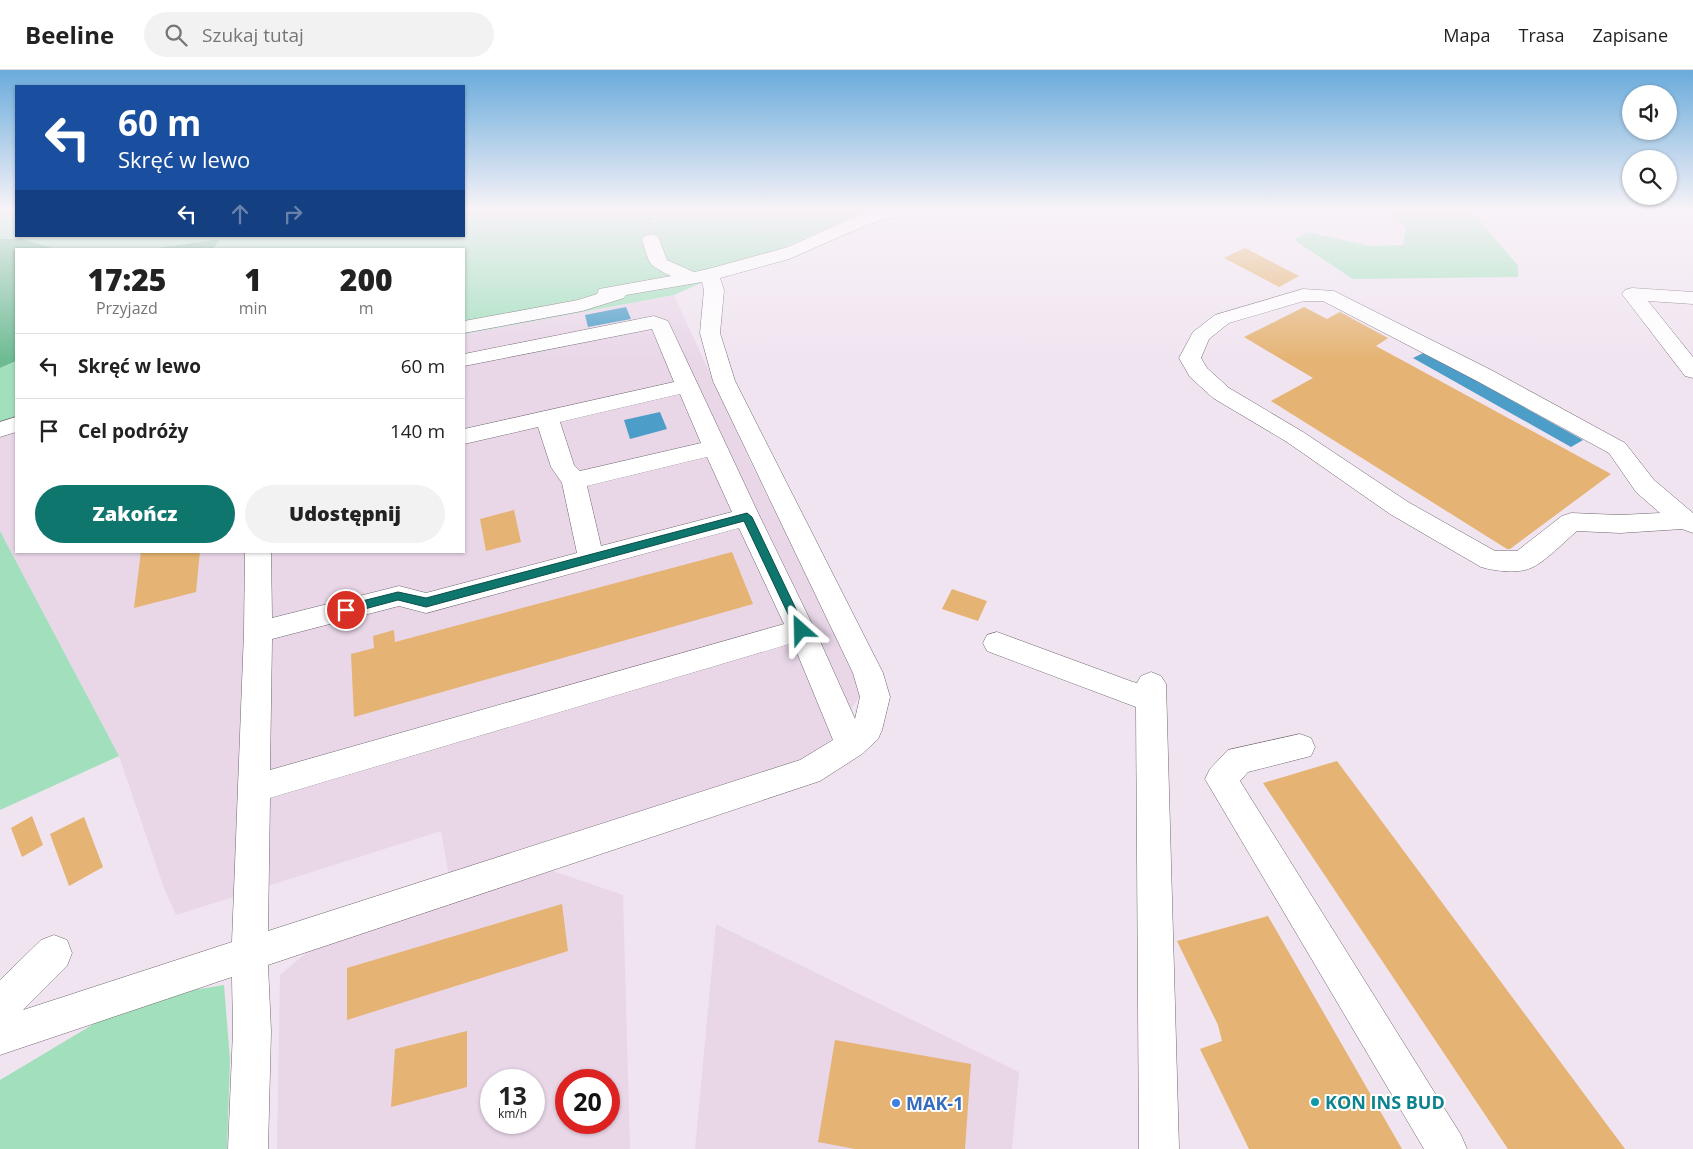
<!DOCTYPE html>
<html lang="pl">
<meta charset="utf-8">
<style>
:root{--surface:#fff;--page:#f2f2f2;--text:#222;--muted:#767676;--line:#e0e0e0;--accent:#0f766e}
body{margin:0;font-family:"Open Sans",sans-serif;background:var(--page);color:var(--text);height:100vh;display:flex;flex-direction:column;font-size:19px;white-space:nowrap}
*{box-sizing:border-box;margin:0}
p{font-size:16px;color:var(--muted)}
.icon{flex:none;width:28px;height:28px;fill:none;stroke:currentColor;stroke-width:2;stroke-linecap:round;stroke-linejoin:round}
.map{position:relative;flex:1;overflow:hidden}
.details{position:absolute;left:15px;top:178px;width:450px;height:305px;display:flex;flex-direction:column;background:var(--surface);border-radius:0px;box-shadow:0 1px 4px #0004}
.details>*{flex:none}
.top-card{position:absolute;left:15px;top:15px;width:450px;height:152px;border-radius:0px;box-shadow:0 1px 4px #0004;background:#1a4fa0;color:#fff;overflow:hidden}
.tools{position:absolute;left:1622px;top:15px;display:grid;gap:10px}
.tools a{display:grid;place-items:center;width:55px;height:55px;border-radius:50%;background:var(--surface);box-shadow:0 1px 4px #0004;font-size:25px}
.speed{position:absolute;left:480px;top:999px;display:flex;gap:10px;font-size:25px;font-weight:700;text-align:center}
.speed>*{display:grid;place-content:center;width:65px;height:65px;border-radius:50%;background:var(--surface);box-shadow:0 1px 4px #0004;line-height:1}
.speed small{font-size:12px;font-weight:400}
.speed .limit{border:8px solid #d22;background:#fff;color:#111}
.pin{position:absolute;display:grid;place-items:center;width:42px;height:42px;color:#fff;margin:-21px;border:2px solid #fff;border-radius:50%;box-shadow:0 1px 5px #0007}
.me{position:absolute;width:55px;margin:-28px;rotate:335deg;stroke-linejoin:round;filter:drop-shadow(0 0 4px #0008)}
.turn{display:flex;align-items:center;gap:18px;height:105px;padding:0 20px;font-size:22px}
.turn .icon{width:65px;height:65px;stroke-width:2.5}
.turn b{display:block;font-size:35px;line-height:42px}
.lanes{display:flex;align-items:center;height:48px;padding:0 20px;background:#0003;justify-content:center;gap:25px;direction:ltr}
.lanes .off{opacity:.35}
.eta{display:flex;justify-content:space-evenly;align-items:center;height:85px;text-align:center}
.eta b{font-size:30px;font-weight:800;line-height:35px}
.cta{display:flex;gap:10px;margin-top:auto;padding:10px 20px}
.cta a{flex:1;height:58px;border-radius:30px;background:var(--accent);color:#fff;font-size:20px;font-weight:800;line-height:58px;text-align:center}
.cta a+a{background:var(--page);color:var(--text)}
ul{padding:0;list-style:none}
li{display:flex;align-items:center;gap:15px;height:65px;padding:0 20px;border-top:1px solid var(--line)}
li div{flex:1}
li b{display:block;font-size:19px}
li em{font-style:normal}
header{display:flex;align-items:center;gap:30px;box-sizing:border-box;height:70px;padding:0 25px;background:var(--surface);border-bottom:1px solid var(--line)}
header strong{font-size:24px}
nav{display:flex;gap:28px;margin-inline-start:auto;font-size:18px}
.search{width:350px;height:45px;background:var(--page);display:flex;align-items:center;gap:12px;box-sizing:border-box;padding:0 18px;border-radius:28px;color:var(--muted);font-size:19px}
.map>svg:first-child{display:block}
.built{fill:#e9d7e8;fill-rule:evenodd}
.green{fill:#a2e0bd}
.forest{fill:#6cbb92}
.water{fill:#4c9dc7}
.building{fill:#e5b373}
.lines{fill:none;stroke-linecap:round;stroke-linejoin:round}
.minor-casing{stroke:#706670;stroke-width:1}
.path{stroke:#918991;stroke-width:2.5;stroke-dasharray:2 2.5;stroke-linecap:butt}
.minor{fill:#fff;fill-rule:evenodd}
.route{fill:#0f766e;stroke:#0a4d48}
.culture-dot{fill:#0f9aa8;stroke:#fff;stroke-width:2}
.shop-dot{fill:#3f7fe0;stroke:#fff;stroke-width:2}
.labels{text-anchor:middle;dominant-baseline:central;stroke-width:4;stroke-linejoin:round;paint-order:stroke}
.near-culture-label{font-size:18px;font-weight:bold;fill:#0d838f;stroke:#fff;text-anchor:start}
.near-shop-label{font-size:18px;font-weight:bold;fill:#366cbe;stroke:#fff;text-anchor:start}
</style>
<header>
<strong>Beeline</strong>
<div class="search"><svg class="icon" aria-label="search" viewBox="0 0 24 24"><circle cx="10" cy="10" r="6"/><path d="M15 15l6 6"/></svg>Szukaj tutaj</div>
<nav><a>Mapa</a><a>Trasa</a><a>Zapisane</a></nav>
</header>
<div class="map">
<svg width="1693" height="1079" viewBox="0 0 1693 1079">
<rect width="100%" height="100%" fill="#f0e4f0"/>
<path class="built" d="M674,225L752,396L865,618L819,688L449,807L441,761L176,845L164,818L119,686L0,461V367L16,362V481H464V264Z
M541,797L623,825L630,1079H277L280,905L325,867ZM491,1010H534V1052H491ZM566,1010H609V1052H566Z
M716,854L1019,1002L1012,1079H695Z"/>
<path class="green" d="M0,140H16V166H464V140H869L674,225L464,264V179H213L219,169L149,179H56L22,169H0Z
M1384,140H1471L1518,196V207L1353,209L1294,170L1308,162L1369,176L1403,175L1406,158Z
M16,291V362L0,367V298Z
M0,461L119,686L0,740Z
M224,915L230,989L227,1079H0V1010L97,952L175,923Z"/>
<path class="forest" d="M0,169H22L56,179H16V291L0,298Z
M220,169L213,179H149Z"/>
<path class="water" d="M626,237L631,249L588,257L585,245Z
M1425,282L1583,370L1571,377L1413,288Z
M660,342L667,359L630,369L624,350Z"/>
<path class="building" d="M1245,178L1299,206L1279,217L1224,188Z
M1304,237L1327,249L1340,242L1388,268L1376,276L1611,404L1510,479H1507L1271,331L1313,308L1244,267Z
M514,440L521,472L486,481L480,449Z
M141,481H200L196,522L134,538Z
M732,482L753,534L354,647L351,584L374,578L373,566L394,560L395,572Z
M952,519L987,531L978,551L942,539Z
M1337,691L1625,1079H1508L1263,713Z
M32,746L43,775L22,787L11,758Z
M84,747L103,797L69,816L50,764Z
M562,834L568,881L347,950V898Z
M1268,846L1322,940L1402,1079H1249L1200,979L1222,971L1218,955L1177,871Z
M467,961V1017L391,1037L395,979Z
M835,970L971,994L965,1079H855L818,1072Z"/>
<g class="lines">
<defs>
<path id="minor" d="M874,140H909L906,144L869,154L789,189L720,208L724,220L720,263L735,311L883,603L890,627L882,660L878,669L862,684L820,711L268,895L271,961L268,1079H228L233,961L232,907L0,985V910L41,870L54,865L67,870L72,883L67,896L23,940L232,872L244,562L245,481H271L272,548L399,516L426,523L577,483L562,413L551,397L538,357L464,374V359L674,312L652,259L464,296V284L654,246L668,251L760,447L815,560L855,649L860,627L853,603L713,311L700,263L704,220L702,212L626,225L624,228L582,241L464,263V251L578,230L597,224L599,219L671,206C647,194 650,195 642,170L644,166L651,164L658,166L667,190L694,202L708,199L788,177L845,151ZM680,324L701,373L580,401L574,395L560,352ZM707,387L732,442L601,476L587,416ZM739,458L784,554L270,700L272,569L399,536L426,543ZM793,573L833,670L800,690L268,861L270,728Z
M1632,218L1693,222V234L1648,231L1693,287V308L1685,306L1622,224L1625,220Z
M1303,219L1334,221L1493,301L1625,373L1654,410L1693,443V463L1682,459L1620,463L1577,461C1565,471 1544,493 1531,498C1518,504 1494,501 1481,497L1390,444L1287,372L1213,328L1190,307L1179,288L1193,262L1215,245ZM1304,231H1323L1477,311L1609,383L1636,422L1660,443L1620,445L1571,443L1562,446L1517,481H1495L1408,432L1303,362L1229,318L1207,298L1201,288L1209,269L1229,253Z
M16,347V362L0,367V352Z
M997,562L1133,612L1137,613L1141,606L1151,602L1161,606L1166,614L1179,1079H1139L1136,637L987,581L983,573L987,565Z
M1300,664L1311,668L1315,677L1311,686L1248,702L1240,711L1461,1065L1467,1079H1424L1205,709L1210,699L1228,680Z"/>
</defs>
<use href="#minor" class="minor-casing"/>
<path class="path" d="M646,140L651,155"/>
<use href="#minor" class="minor"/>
</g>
<linearGradient id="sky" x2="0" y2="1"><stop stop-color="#69abdb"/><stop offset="0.48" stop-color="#f8f3f8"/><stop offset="1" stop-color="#f8f3f8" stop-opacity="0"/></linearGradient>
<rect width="1693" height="291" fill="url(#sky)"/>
<path class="route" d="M747,443L752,447L806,560L805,563H797L744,451L426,537L398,530L346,544L340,540L346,535L398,522L426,528Z"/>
<circle class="culture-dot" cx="1315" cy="1032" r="5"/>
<circle class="shop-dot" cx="896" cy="1033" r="5"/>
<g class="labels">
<g class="near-culture-label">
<text x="1325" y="1032">KON INS BUD</text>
</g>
<g class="near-shop-label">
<text x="906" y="1033">MAK-1</text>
</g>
</g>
</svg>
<div class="tools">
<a><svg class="icon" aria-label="sound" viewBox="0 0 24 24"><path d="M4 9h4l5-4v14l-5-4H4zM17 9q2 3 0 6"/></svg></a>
<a><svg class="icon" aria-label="search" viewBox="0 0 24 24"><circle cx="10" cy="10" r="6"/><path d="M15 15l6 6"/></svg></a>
</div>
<div class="speed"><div>13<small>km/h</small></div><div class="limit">20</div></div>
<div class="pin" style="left:346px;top:540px;background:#d93025"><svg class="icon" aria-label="arrive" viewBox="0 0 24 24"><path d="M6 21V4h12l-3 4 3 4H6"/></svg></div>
<svg class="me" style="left:801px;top:560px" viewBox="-20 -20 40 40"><path d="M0-17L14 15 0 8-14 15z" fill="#0f766e" stroke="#fff" stroke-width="4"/></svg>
<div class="top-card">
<div class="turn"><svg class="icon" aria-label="left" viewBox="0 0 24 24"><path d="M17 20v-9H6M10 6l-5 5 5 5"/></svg><div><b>60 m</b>Skręć w lewo</div></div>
<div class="lanes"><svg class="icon" aria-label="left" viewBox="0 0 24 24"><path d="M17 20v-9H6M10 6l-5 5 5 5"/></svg><svg class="icon off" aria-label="ahead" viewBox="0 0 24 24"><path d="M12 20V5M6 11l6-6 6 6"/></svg><svg class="icon off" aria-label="right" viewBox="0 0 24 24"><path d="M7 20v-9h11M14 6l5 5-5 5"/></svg></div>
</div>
<section class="details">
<div class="eta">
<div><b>17:25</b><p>Przyjazd</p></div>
<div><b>1</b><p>min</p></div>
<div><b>200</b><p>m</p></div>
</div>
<ul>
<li><svg class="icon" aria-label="left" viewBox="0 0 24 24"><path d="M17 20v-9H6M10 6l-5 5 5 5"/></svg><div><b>Skręć w lewo</b></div><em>60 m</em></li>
<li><svg class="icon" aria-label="arrive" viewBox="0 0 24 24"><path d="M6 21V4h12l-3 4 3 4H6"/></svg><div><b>Cel podróży</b></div><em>140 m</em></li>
</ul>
<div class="cta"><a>Zakończ</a><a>Udostępnij</a></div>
</section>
</div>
